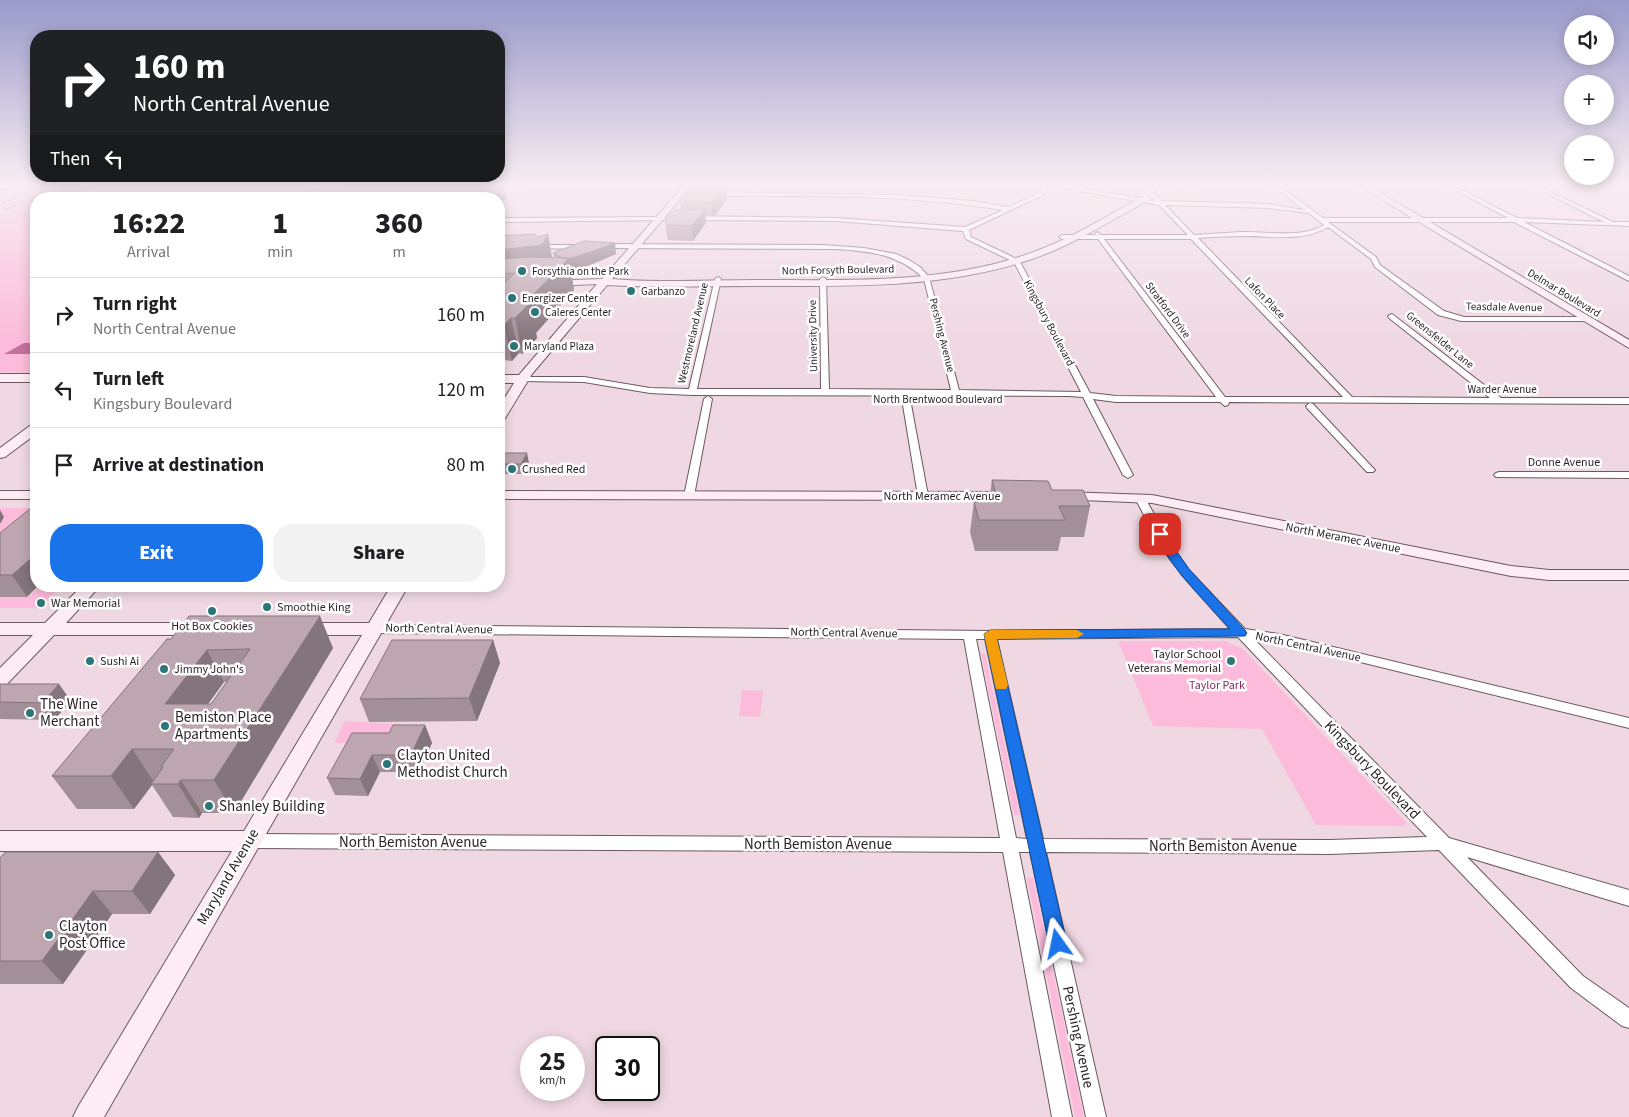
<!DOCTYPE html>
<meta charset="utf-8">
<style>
:root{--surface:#fff;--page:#f2f2f2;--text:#202124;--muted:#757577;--line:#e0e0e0;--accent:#1a73e8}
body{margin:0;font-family:"Source Sans 3",sans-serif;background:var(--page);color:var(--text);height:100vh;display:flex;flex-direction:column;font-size:19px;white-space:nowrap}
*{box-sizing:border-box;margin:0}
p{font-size:16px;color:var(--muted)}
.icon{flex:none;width:28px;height:28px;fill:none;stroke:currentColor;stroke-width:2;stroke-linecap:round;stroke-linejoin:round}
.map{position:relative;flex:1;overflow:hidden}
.details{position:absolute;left:30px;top:192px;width:475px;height:400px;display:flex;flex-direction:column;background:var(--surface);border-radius:20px;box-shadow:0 2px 12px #0003}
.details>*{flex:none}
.guide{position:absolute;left:30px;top:30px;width:475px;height:152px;border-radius:20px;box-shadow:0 2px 12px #0003;background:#202124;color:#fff;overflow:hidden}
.buttons{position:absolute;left:1564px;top:15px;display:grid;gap:10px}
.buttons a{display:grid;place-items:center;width:50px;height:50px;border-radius:50%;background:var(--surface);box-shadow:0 2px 12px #0003;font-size:25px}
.speed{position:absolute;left:520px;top:1036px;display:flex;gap:10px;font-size:25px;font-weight:700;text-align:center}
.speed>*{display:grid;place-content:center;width:65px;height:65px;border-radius:50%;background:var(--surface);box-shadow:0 2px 12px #0003;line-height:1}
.speed small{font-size:12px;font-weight:400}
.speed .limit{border:2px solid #111;border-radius:8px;background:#fff;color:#111}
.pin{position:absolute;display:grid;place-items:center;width:42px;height:42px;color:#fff;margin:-21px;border-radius:10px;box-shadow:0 2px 8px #0006}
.me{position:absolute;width:55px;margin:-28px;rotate:348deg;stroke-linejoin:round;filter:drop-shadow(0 0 4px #0008)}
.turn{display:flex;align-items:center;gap:18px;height:105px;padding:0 20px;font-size:22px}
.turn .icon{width:65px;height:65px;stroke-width:2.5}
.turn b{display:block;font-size:35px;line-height:42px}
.then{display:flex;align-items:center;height:48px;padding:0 20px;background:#0003;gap:10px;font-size:19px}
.eta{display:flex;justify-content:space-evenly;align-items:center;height:85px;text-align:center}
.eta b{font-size:30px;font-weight:800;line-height:35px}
.primary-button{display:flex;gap:10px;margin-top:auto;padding:10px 20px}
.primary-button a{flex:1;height:58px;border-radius:20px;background:var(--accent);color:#fff;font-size:20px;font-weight:800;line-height:58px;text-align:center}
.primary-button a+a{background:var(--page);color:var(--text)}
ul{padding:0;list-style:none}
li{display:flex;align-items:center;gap:15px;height:75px;padding:0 20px;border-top:1px solid var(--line)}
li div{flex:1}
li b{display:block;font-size:19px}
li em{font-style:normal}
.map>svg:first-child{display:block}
.green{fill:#fcbbda}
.forest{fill:#e790bc}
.water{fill:#c5719d}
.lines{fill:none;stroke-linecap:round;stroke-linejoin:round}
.street-casing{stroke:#6c5862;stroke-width:2}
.secondary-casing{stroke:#6c5862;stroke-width:2}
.highway-casing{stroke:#af879a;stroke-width:2}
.street{fill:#fff;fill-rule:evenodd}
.secondary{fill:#fdecf4;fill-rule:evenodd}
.highway{fill:#f8bfda;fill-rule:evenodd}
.wall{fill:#a38f97;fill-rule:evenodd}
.shaded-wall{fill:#84747b}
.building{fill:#bda6b0;stroke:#84747b;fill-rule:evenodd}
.route{fill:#1a73e8;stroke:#114b97}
.slow{fill:#f59e0b}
.poi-dot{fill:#2c7679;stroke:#fff;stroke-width:2}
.labels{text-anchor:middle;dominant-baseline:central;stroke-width:5;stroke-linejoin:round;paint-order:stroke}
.far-street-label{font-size:11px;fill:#281f23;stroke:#fff}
.far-poi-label{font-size:11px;fill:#281f23;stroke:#fff;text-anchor:start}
.street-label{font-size:12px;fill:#281f23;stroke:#fff}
.poi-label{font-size:12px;fill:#281f23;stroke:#fff;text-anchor:start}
.park-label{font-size:12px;fill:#8e2a64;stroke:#fff}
.near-poi-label{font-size:15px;fill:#281f23;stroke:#fff;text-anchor:start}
.near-street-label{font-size:15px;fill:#281f23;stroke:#fff}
</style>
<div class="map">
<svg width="1629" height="1117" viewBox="0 0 1629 1117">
<rect width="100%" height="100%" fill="#efd8e2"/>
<path class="green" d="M141,183H363L347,189L300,196L269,199H46L75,191Z
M81,185L26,203L36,202V373L0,372V213L69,186Z
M0,508H36L0,566Z
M40,586H62L39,608H0V597H28Z
M1118,641H1225L1243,649L1406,822L1405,826L1316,825L1262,729L1153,726Z
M981,653H985L1020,815H1014Z
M742,690L763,691L760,717L739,716Z
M345,721L400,724L390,742L334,743Z
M1027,878H1033L1084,1117H1075Z"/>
<path class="forest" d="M108,183H141L91,189L46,199H37L73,187Z"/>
<path class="water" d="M24,343H36V354H4Z"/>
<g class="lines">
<defs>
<path id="street" d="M1039,183H1053L1155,201L1139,183H1144L1162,201L1269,204L1304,210L1269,183H1275L1323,218H1508L1442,183H1448L1517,218L1604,222L1526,183H1532L1613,222H1629V226L1524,222L1629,276V281L1514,222H1328L1376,257L1380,265L1444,311L1464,317H1589V321H1461L1438,315L1375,267L1371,259L1328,227C1304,242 1272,236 1244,236C1229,236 1213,237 1198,238L1352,397L1490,398L1389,318L1388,316L1392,314L1501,398H1629V404L1229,402L1228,405L1225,406L1220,402H1116L1093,399L1133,475L1128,478L1123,475L1083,397L1069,396L692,395L650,393L584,382L522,381L518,379L522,377H584L650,388L689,389L715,279L718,277L721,279L697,389H821L820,279L823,277L826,279L829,389L951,390L924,279C900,254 868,251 836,249L600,248L597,246L600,244L823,245L864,248L896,254L909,260L920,267L929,277L959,390L1081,392L1014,262L966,239L963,231L835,221L690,220L687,218L690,216L835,218L965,227L1003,210C907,194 810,196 713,196L710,194L713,192L898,195L972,201L1008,207L1037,194L1046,185ZM1051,186L1159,205L1188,235H1101L1097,232L1095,235H1062L1059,237L1062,239H1098L1216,397L1116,396L1090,393L1019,260L971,237L969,230L1041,196ZM1165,205L1269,208L1309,213L1324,225C1300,239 1268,231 1241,232C1225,233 1210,234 1194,235ZM1104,239H1191L1343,397H1225Z
M1188,183H1194L1192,185Z
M1606,183H1613L1629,190V194Z
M671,217L669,220L499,222V218Z
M535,245H584L587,247L584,249L533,248V246Z
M708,396L712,399L694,496L689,499L684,496L704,399Z
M906,396L910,399L928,496L923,499L918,496L902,399Z
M1310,403L1313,404L1373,468L1375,470L1373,472H1367L1307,408L1306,406Z
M1499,472H1629V478L1496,477L1494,475L1496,473Z
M1140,495L1145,498L1172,546L1189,570L1245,629L1279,634L1629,718V728L1279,642L1254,639L1449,838L1629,890V906L1467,857L1583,976L1629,1008V1028L1622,1026L1571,988L1439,850L1329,854L1046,852L1106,1117H1086L1030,852H1019L1072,1117H1052L1003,852L248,848L242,846L240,841L242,836L248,834L1000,838L964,639L375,633L371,632L369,629L371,626L375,625L990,631L1230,629L1181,574L1161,547L1135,498ZM1238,637L1427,837L1329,840L1043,839L997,639ZM976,639H985L1027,839L1016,838Z"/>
<path id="secondary" d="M686,183H694L612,279C660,283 708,280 756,280C845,280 937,284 1022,256C1066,242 1105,217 1144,196L1136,197V193L1160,183H1171L1153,192L1151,199C1111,220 1072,246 1029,260C941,289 847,286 755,286C706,286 656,288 607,285L532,374L504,420L499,421V407L514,383H499V375H519L597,284L552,286L549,285V281L602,279Z
M1354,183H1364L1629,340V348Z
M0,374H36V382H0Z
M36,424V434L5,457L0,458V448L31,425Z
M0,491H36V499H0Z
M499,491L1012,492L1017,493L1019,496L1017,499L1012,500L499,499Z
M1064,492L1152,495L1511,566L1549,570H1629V580H1549L1511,576L1152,503L1059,499L1057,496L1059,493Z
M82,586H100L66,623H200L206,625L209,629L206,633L200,635H54L7,684L0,686V668L33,635H0V623H45Z
M391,586H408L104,1117H73L78,1107L232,851H0V831H244L362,635H302L296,633L293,629L296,625L302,623H369Z"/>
<path id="highway" d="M0,183H43L50,185L51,188L63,183H77L42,199H36L35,201L30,199L7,209L2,206L3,204L38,188L31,186L0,189Z"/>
</defs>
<use href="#street" class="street-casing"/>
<use href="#secondary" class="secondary-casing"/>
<use href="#highway" class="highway-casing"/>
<use href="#street" class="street"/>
<use href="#secondary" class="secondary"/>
<use href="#highway" class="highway"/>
</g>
<path class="wall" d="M362,184L524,185L503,187L506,200L499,199H295V196L334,191Z
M680,198L727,199L716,214L712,215H706V223L693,241L668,240L666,231L665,217L681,210Z
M548,234L552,257H554L553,253L616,254L590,265L571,270L574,290L536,333L537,338L522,354L519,353L512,361L503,360L499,365V236L537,237Z
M499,453L529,463L524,474H499Z
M992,480L1052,490L1090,506L1084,537H1061L1058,551H975L970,532L974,502H989Z
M0,533L27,597H0Z
M167,639L333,648L234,813H202L199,818L173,817L152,785L134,809H77L52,776ZM224,682H227L211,704H208Z
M493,640L500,663L477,721L369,722L360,699Z
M0,684L71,701L54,720L0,719Z
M425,725L432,743L418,772H380L368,796L335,795L327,778L389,733Z
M158,852L175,875L150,914H112L63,984H0V858Z"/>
<path class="shaded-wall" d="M498,183H523L524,185L499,188Z
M727,186V199L716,214L712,215L711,202Z
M504,189L506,200L499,201V199H452L451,195Z
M705,209L706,223L693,241L692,226Z
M548,234L553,265L515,273L499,274V250Z
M615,243L616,254L590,265L571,270L574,290L536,333L537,338L522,354L515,318L525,303L565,260Z
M511,318L519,353L512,361L504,325Z
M499,341L503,360L499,365Z
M527,453L529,463L524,474L521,464Z
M499,498L502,510L499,517Z
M0,510L4,517L0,524Z
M36,554V586H38L27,597L12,575Z
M320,616L333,648L234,813L214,780Z
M493,640L500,663L477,721L469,698Z
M207,650L224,682L184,737L165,704Z
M59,684L71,701L54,720L42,703Z
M425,725L432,743L418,772L411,755Z
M132,749L154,782L151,784L152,785L134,809L111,776Z
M372,755L380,772L368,796L360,779Z
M181,780L202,813L199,818L178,784Z
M158,852L175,875L150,914L132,891Z
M93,891L112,914L63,984L42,961Z"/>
<path class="building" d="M355,183H500L504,189L451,195L453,199H313L295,196L316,189L334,191Z
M693,185L727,186L715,200L711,202H681L680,198Z
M705,209L692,226L667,225L665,217L670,215L674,210Z
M535,234L537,237L548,234L542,245L499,250V236Z
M584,241L615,243L588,253L568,259L569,258H562L553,253Z
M532,257L569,258L525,303H530L515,318H511L504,325H499V288L515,273L499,274V259Z
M499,453H527L521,464H499Z
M992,480L1048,481L1052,490H1083L1090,506H1059L1065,520H979L974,502H998Z
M36,504V554L12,575H0V533Z
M189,616H320L214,780H181L178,784H151L163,767H161L174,749H132L111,776H52L167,639H171ZM250,649L211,704H165L207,650Z
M392,640H493L469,698L360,699Z
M0,684H59L42,703L0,702Z
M393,725H425L411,755H372L360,779L327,778L352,733H389Z
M5,852H158L132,891H93L42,961H0V858Z"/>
<linearGradient id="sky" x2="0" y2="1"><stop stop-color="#9a99ca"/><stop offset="0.54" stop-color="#f8edf2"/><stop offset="1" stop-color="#f8edf2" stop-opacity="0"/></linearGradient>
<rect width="1629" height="340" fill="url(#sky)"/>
<path class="route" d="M1160,531L1163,532L1189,569L1245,630L1247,633L1245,636L997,639L1067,944L1065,950L1058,952L1052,950L1049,944L984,634L990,630L1230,629C1203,599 1173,570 1154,534Z"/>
<path class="slow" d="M990,630H1077L1084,634L1077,638L997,639L1008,685L1006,689H996L995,685L984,634Z"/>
<g class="poi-dot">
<circle cx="522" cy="271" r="5"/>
<circle cx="631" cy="291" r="5"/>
<circle cx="512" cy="298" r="5"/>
<circle cx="535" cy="312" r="5"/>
<circle cx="514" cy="346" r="5"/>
<circle cx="512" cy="469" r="5"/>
<circle cx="41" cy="603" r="5"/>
<circle cx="267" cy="607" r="5"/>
<circle cx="212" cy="611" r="5"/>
<circle cx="90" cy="661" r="5"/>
<circle cx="1231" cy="661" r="5"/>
<circle cx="164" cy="669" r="5"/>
<circle cx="30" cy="713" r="5"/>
<circle cx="165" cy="726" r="5"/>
<circle cx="387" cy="764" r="5"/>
<circle cx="209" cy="806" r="5"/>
<circle cx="49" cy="935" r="5"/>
</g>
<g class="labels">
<g class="far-street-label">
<text transform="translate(838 270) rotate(-1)">North Forsyth Boulevard</text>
<text transform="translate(1564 293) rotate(31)">Delmar Boulevard</text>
<text transform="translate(1265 298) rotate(46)">Lafon Place</text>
<text transform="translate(1504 307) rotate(1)">Teasdale Avenue</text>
<text transform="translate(1168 310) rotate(53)">Stratford Drive</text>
<text transform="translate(1049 323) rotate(62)">Kingsbury Boulevard</text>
<text transform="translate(693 333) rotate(-77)">Westmoreland Avenue</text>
<text transform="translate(942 335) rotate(76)">Pershing Avenue</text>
<text transform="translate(813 336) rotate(-91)">University Drive</text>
<text transform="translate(1440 340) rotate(39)">Greensfelder Lane</text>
<text x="1502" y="389">Warder Avenue</text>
<text x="938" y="399">North Brentwood Boulevard</text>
</g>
<g class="far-poi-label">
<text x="532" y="271">Forsythia on the Park</text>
<text x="641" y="291">Garbanzo</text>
<text x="522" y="298">Energizer Center</text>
<text x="545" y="312">Caleres Center</text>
<text x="524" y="346">Maryland Plaza</text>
</g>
<g class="street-label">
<text x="1564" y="462">Donne Avenue</text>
<text x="942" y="496">North Meramec Avenue</text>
<text transform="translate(1343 538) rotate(11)">North Meramec Avenue</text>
<text transform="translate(439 629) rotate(1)">North Central Avenue</text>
<text transform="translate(844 633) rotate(1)">North Central Avenue</text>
<text transform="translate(1308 647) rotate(12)">North Central Avenue</text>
</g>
<g class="poi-label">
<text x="522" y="469">Crushed Red</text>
<text x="51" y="603">War Memorial</text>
<text x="277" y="607">Smoothie King</text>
<text x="212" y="626" text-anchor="middle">Hot Box Cookies</text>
<text x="1221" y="654" text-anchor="end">Taylor School<tspan x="1221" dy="14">Veterans Memorial</tspan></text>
<text x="100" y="661">Sushi Ai</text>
<text x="174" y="669">Jimmy John's</text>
</g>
<g class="park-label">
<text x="1217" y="685">Taylor Park</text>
</g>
<g class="near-poi-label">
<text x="40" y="704">The Wine<tspan x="40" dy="17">Merchant</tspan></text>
<text x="175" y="717">Bemiston Place<tspan x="175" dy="17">Apartments</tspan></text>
<text x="397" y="755">Clayton United<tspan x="397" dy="17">Methodist Church</tspan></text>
<text x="219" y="806">Shanley Building</text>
<text x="59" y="926">Clayton<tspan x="59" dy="17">Post Office</tspan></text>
</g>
<g class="near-street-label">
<text transform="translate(1372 770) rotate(46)">Kingsbury Boulevard</text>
<text x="413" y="842">North Bemiston Avenue</text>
<text x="818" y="844">North Bemiston Avenue</text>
<text x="1223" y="846">North Bemiston Avenue</text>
<text transform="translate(228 877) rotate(-60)">Maryland Avenue</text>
<text transform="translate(1078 1037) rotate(78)">Pershing Avenue</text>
</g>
</g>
</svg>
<div class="buttons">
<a><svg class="icon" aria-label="sound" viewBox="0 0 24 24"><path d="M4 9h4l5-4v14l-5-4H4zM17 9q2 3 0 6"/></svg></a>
<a>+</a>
<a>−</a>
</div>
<div class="speed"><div>25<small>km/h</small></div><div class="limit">30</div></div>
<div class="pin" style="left:1160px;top:534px;background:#d93025"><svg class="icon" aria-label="arrive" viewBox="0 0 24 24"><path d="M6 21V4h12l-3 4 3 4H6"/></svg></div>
<svg class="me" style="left:1058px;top:944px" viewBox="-20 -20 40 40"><path d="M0-17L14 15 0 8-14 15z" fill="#1a73e8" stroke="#fff" stroke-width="4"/></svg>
<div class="guide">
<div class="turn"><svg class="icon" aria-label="right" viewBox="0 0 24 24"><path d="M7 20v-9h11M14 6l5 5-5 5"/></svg><div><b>160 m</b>North Central Avenue</div></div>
<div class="then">Then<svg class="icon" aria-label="left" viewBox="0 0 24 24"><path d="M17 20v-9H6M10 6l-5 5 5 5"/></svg></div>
</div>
<section class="details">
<div class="eta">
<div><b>16:22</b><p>Arrival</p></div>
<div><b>1</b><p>min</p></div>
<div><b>360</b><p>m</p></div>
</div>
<ul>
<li><svg class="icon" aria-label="right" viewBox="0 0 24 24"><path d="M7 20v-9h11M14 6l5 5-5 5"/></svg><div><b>Turn right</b><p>North Central Avenue</p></div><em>160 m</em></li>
<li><svg class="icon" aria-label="left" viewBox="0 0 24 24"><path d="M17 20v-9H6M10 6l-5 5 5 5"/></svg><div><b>Turn left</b><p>Kingsbury Boulevard</p></div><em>120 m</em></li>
<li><svg class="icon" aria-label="arrive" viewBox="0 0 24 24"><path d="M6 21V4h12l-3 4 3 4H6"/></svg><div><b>Arrive at destination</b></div><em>80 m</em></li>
</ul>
<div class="primary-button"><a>Exit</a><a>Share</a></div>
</section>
</div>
